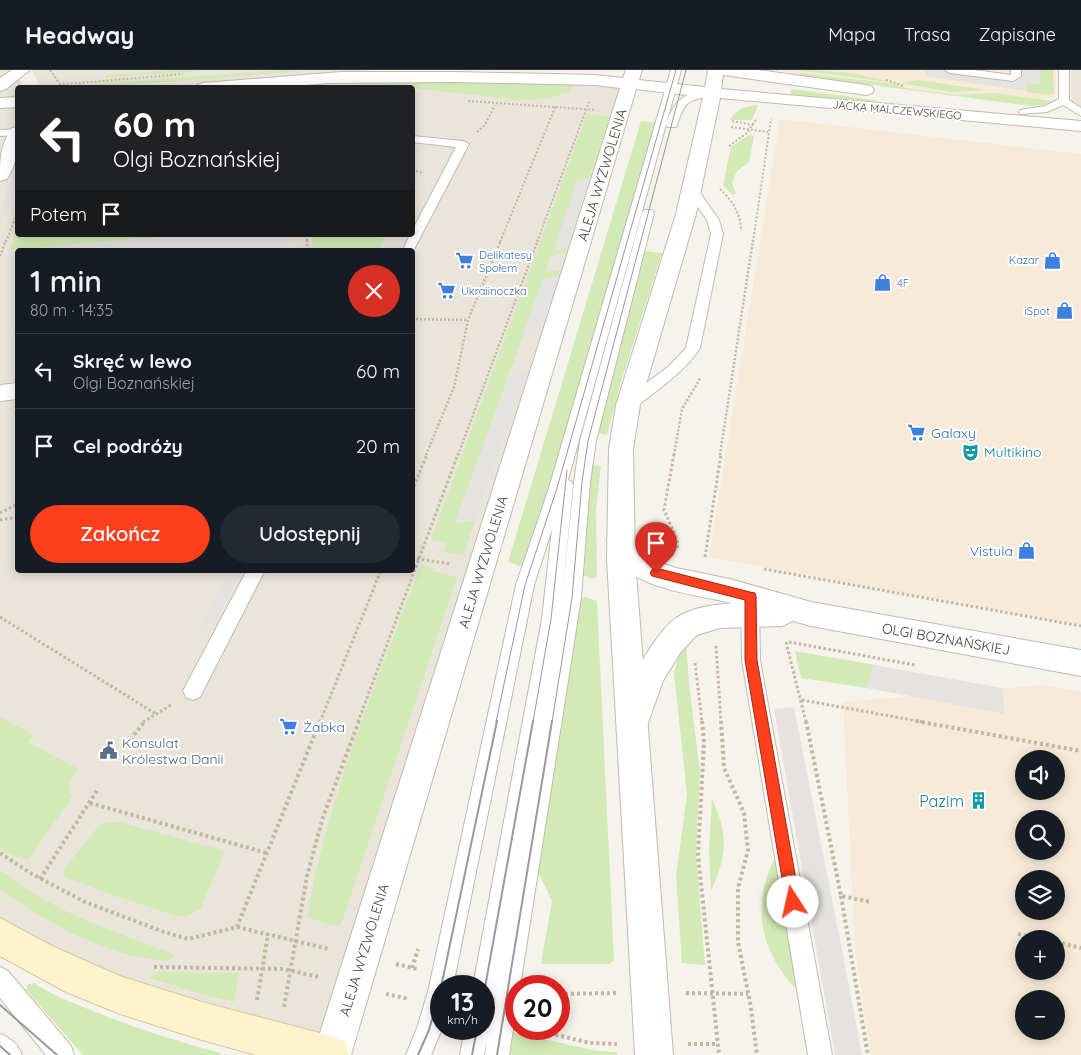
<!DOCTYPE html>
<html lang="pl">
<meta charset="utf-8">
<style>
:root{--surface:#171b24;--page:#242831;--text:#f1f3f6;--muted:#9ea1a6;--line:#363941;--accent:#fc3f1d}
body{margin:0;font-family:Quicksand,sans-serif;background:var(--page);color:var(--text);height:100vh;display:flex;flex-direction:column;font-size:19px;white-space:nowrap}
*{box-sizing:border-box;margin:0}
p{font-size:16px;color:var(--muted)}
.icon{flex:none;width:28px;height:28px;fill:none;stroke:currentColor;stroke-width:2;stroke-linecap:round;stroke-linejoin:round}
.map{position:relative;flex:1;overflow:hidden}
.sheet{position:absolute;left:15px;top:178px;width:400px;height:325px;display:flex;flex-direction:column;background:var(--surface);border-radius:5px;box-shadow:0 2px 12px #0003}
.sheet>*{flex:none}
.banner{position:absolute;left:15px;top:15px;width:400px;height:152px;border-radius:5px;box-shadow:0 2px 12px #0003;background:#202124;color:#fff;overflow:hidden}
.tools{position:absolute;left:1015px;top:680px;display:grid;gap:10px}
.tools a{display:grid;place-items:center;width:50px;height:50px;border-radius:50%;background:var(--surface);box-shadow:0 2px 12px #0003;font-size:25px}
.speed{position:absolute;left:430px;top:905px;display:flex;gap:10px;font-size:25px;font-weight:700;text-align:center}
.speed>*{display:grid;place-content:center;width:65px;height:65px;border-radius:50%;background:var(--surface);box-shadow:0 2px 12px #0003;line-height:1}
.speed small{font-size:12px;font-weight:400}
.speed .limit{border:8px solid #d22;background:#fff;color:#111}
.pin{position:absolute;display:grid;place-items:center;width:42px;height:42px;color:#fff;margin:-51px -21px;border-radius:50% 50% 50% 0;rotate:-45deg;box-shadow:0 0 5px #0007}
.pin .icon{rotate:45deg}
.me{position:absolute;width:55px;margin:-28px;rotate:350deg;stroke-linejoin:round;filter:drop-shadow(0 0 4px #0008)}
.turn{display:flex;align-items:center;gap:18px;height:105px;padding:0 15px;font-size:22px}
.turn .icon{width:65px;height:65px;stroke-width:2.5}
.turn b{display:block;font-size:35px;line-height:42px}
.then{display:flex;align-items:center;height:48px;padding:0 15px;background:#0003;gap:10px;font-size:19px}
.round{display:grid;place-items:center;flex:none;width:52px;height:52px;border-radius:26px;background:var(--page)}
.summary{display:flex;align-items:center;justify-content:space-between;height:85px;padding:0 15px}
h1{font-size:30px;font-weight:600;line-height:38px}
.primary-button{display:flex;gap:10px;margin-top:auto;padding:10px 15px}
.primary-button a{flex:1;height:58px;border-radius:30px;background:var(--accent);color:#fff;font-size:20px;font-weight:600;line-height:58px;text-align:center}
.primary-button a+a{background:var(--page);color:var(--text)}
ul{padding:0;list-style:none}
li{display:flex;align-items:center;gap:15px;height:75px;padding:0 15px;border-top:1px solid var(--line)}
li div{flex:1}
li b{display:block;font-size:19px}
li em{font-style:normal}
header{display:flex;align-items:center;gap:30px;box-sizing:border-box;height:70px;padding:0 25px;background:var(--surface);border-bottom:1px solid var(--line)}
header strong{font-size:24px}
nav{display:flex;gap:28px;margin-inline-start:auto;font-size:18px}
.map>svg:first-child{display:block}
.residential{fill:#eae5da;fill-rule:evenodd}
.commercial{fill:#f7ead8;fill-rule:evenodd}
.green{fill:#d2eab5}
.parking{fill:#e5e3e0}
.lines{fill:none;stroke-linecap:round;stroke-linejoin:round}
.service-casing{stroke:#c2bbae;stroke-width:2}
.minor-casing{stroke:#c2bbae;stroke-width:2}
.tertiary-casing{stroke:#c2bbae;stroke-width:2}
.secondary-casing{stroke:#d6c79b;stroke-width:2}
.path-far3{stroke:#c4b79f;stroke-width:2;stroke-dasharray:2 2;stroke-linecap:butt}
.path-far2{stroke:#c4b79f;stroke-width:2.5;stroke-dasharray:2 2;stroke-linecap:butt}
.path-far1{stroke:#c4b79f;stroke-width:3;stroke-dasharray:2.5 2.5;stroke-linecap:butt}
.path{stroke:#c4b79f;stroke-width:4;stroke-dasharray:3 3;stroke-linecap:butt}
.service{fill:#fff;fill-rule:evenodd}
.minor{fill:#fff;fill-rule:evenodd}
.tertiary{fill:#fff;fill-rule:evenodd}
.secondary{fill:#fff3cd;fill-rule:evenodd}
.tram-far1{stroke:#9a9a9a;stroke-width:1}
.tram{stroke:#9a9a9a;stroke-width:2}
.route{fill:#fc3f1d;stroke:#a42913}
.labels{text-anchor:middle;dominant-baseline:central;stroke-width:4;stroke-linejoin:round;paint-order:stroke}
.far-street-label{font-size:11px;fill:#4b4439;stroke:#fff}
.far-shop-label{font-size:11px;fill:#366cbe;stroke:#fff;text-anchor:start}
.street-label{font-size:14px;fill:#4b4439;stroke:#fff}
.shop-label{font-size:14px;fill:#366cbe;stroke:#fff;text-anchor:start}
.culture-label{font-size:14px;fill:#0d838f;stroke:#fff;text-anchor:start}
.service-label{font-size:14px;fill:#4e5e75;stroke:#fff;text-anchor:start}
.near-culture-label{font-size:16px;fill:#0d838f;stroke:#fff;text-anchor:end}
</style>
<header>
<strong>Headway</strong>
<nav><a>Mapa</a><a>Trasa</a><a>Zapisane</a></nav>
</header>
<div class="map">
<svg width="1081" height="985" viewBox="0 0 1081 985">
<rect width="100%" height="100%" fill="#f6f3ec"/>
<path class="residential" d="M0,0H15L23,16L18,18V165H412V18L248,17L346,10L448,9L624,16L423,638L320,978L104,900L0,851ZM18,180H412V500H18Z
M32,0H373L154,18L41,17Z
M1071,0H1081V38L1071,33Z"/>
<path class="commercial" d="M769,0H1056V25L1033,34Z
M780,49L1081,84V555L709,487Z
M1045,615L1081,622V985H871L855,880L843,632ZM1024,689H1056V721H1024ZM1024,749H1056V781H1024ZM1024,809H1056V841H1024ZM1024,869H1056V901H1024ZM1024,929H1056V961H1024Z"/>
<path class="green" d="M171,0H212L106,8V5Z
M283,0L303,1L89,18L91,14Z
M798,0C828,0 859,2 888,12Z
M1039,0H1053L1054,23L1049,25L1027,22V12L1040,14Z
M800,3L895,14L906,18L959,25L994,23L1052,31L1045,35L1031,36L796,5Z
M918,10L986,20L953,22L900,13Z
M370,11L573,14L570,22L545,29L516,30L368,13Z
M792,19L875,30L878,32L790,26Z
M758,35L752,50H730C735,39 747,36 758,35Z
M587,44L610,46L608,54L589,108L577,110L554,180L567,178L565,183L551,186L545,202L560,200L558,207L543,210L455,453L475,450L464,484L461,485L444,482L447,474L431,470Z
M641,51L657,53L552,412L525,492L520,496L508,492Z
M750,64L754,67L749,92L737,101L732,113L736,123L733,125L723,116L731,77Z
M17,160L18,165H185L9,180Z
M312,165H376L385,169L379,180H312Z
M645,181L662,183L621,312L607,365L598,363Z
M590,395L601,396L596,440L597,507L593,509L582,505Z
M421,495L435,498L434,501L457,507L342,852L340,855L334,856L307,847C327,727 378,609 421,495Z
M585,527L597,531L614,889L610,894H541L552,831L538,802V797L580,530Z
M686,572L689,614L700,702L696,782L705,895L682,893L676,807L687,724L674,603L679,583Z
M795,581L874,595L867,618L801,608Z
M0,647L34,665L28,672L78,699L69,712L71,724L73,726L28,790L3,782L0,774Z
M712,729C729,766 727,785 711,821L709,779Z
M119,752L225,781L200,839L187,846H177L115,826L64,807L65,798L96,759L103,754Z
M777,784L804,927C761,886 748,837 777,784Z
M0,800C13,808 25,818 38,826C79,850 125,866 169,882L174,887C168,893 160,890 152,889C103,884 40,849 0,819Z
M157,902L239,903L234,932L201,924L149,908L153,903Z
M35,913C49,924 67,930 83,937C129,956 172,970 221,983V985H83L26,920L28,914Z
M512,962L597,981L616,982L618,985H507Z"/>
<path class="parking" d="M926,0H976L1008,4V0H1039L1040,14L1027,13V21L925,6Z
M17,96V114L0,160V141Z
M589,108L567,178L553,181L577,110Z
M184,165H290V180H264V178L234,180H18L17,188L5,189L9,180Z
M558,207L541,261L522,267L543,209Z
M528,300L475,450L455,454L509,306Z
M230,500H243L217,550L198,561Z
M874,595L1002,618L1005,644L867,618Z
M794,637L844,890L862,985H835L774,639Z"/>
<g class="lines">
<defs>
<path id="service" d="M671,0H681L568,410L571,411L573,415L561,538L574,412L580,371L642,143L644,140H652L654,143L596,371L590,412L581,528L520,916H516V941L509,985H485L487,971L484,985H460L465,959H484V950L489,959L495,926L492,931L484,935V916H473L542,549L552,459L534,515L453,916H441L442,959L431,985H406L417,958L428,922L516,515L549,418Z
M945,0H974L1011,5V0H1021V6L1013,11L950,3Z
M1059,0H1069V30L1081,38V46L1063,35L1047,42L1020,44L1019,42L1020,40L1045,36L1059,29Z
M713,20L717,21L718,23L717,25C703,29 689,26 682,42C679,47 679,52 676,57H668L666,55C674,28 686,22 713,20Z
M18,59V65L0,66V60Z
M412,66L463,71L469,74L412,183V180H403L410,165H412V161L456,77L412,72Z
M692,116L696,117L719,150L723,164L700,278C684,303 657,320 633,339L628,340L623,339L620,335L623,331L669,296L686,278L711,164L707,150L686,120Z
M247,500H265L200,627L193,630L186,627L183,621L186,615Z
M750,526L756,529L759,534L760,590L767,629L832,985H808L742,590L741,534L744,529Z
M0,897L8,901L71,976L74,985H46L0,928Z
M0,964C11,968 18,974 22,985H0Z"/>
<path id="minor" d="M12,0H30L6,19L0,21V8Z
M18,57C18,76 18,93 7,109L0,111C0,91 0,75 12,58Z
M18,313V329L0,331V315Z
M620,459L630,462L635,474L645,483L664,494L676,498L730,509L811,532L1081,580V606L811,556L793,551L782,556L720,558L697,565L680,583L663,611L645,661L634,665L623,661C622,658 619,654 618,651C617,628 657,560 676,548C692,537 713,535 732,533C698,525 635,519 615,488C611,482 609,476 607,470L610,462Z"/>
<path id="tertiary" d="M626,0H642L639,10L705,17L708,0H758L866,15L872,17L874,20L872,23L866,25L723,5L721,19L1081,51V61L720,28L696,144L640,335L633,379L635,489L673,985H635L607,489L609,379L616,335L676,144L703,27L636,19L351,985H313L620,18L596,15L456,12L329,13L271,18H195L197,15L203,13L341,2H456L596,5L623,8Z
M18,27V37L0,38V28Z"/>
<path id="secondary" d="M0,848L52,876L120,906L202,932L331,966L345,971L350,985H256L202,970L120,944L66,922L0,886Z"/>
</defs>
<use href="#service" class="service-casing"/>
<use href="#minor" class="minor-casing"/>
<use href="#tertiary" class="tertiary-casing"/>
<use href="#secondary" class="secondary-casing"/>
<path class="path-far3" d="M50,0L60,14L80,13
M886,10L904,16
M78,18L80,13L183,4
M468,31L596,40
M732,51L753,55
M731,57L768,62
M477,62L485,55L495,35
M729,76L747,63L757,48
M412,100L424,103
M720,119C732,131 741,143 741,161
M307,165V172
M6,172L18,141
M500,172L556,35
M537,172L589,32
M753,172L771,49"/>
<path class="path-far2" d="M307,170V180
M0,186L6,170
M412,249L468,250
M426,385L454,317L468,250L501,170
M458,385L538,170
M674,385L682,339L701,307
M720,385L753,170"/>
<path class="path-far1" d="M674,384L664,440L677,469L678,480
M412,421L427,384
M0,443L18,434
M0,450L18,447
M705,487L721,384
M412,488L451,494
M764,499L1081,556
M0,547L156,644
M786,572L806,652
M789,572L915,595
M716,576L721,652
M695,593L702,652
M802,630L923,652
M143,652L171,635
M320,652L381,500
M358,652L458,384"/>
<path class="path" d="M702,651L704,672L698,785L719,985
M721,651L724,698L744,743L748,780L738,818V872L751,938L757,985
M806,651L841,826L871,832
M916,651L1081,681
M123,679L145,651
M90,733L267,783
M0,783L32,804L85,832L164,862L188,869L237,857L320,651
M40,809L98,719
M841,826L868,985
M237,857L329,879
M1018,864L1041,869
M1056,872L1081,878
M396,894L417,899
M154,897L284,899L319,907
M412,898L418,879
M686,923L748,924
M386,924L409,929
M559,924L616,923
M257,930L268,864
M284,937L307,806L323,747L359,651
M532,959L590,973L617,974
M688,974H718"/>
<use href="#service" class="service"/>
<use href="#minor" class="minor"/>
<use href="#tertiary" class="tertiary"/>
<use href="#secondary" class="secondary"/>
<path class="tram-far1" d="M496,652L525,515L557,418L676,0
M533,652L551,549L567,400
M552,652L572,528L582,412L588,371L686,0"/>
<path class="tram" d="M484,923L533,651
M0,935L57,985
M0,976L10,985
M418,985L429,960L440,922L497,651
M472,985L477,959
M497,985L552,651"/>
</g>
<path class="route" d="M656,498L750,522L755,523L756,526L757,590L800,832L798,838L793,840L788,838L786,832L745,590V530L652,506L650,503L652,500Z"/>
<defs>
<symbol id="shop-bare" viewBox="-9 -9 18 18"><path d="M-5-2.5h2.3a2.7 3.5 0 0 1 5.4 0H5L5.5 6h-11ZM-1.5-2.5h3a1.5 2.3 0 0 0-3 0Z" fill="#3f7fe0" stroke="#fff" stroke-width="2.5" paint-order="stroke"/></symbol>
<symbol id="supermarket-bare" viewBox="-9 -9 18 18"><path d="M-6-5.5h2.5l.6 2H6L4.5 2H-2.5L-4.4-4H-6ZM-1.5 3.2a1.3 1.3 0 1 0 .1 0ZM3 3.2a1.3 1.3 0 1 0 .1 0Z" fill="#3f7fe0" stroke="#fff" stroke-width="2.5" paint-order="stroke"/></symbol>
<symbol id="theatre-bare" viewBox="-9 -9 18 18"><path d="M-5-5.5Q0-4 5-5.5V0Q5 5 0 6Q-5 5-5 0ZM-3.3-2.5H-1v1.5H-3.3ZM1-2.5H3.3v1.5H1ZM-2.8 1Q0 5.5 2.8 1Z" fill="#0f9aa8" stroke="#fff" stroke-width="2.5" paint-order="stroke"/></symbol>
<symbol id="civic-bare" viewBox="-9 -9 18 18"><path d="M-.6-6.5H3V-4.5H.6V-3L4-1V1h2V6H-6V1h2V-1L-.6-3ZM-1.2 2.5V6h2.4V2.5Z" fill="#5c6f8a" stroke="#fff" stroke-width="2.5" paint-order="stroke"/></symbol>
<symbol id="building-bare" viewBox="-9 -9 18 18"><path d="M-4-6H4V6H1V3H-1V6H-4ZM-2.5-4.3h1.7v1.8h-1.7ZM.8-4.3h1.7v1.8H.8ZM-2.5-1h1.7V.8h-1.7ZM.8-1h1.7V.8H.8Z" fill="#0f9aa8" stroke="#fff" stroke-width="2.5" paint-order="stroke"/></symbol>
</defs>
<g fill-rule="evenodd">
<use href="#shop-bare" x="1040" y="178" width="25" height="25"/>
<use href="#supermarket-bare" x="452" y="178" width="25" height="25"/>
<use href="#shop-bare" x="870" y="200" width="25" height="25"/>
<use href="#supermarket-bare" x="434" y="208" width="25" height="25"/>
<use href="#shop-bare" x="1052" y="228" width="25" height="25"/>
<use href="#supermarket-bare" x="904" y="350" width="25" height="25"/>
<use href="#theatre-bare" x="958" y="370" width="25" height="25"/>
<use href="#shop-bare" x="1014" y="468" width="25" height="25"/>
<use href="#supermarket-bare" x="276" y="644" width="25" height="25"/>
<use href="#civic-bare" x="96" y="668" width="25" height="25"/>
<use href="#building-bare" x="966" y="718" width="25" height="25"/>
</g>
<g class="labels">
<g class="far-street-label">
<text transform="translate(897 40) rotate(5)">JACKA MALCZEWSKIEGO</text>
</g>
<g class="far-shop-label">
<text x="479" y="185">Delikatesy<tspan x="479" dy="13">Społem</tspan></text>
<text x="1039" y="190" text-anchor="end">Kazar</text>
<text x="897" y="213">4F</text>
<text x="461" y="221">Ukraiinoczka</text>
<text x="1050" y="241" text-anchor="end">iSpot</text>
</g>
<g class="street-label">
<text transform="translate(602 105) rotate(-73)">ALEJA WYZWOLENIA</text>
<text transform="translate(483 492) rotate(-73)">ALEJA WYZWOLENIA</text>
<text transform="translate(946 569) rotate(10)">OLGI BOZNAŃSKIEJ</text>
<text transform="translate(364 880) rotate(-73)">ALEJA WYZWOLENIA</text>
</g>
<g class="shop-label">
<text x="931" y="363">Galaxy</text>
<text x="1013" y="481" text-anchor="end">Vistula</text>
<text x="303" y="657">Żabka</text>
</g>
<g class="culture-label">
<text x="984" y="382">Multikino</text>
</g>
<g class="service-label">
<text x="122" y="673">Konsulat<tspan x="122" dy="16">Królestwa Danii</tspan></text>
</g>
<g class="near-culture-label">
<text x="964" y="731">Pazim</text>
</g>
</g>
</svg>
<div class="tools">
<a><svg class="icon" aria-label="sound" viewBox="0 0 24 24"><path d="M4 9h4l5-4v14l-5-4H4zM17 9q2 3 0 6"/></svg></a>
<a><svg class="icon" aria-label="search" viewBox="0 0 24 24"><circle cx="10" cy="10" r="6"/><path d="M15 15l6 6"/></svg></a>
<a><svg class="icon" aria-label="layers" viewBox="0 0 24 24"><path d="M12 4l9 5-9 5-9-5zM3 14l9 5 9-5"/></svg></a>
<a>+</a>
<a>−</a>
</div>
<div class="speed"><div>13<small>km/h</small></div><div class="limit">20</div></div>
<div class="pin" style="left:656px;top:503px;background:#d93025"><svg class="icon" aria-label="arrive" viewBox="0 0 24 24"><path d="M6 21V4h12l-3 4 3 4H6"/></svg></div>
<svg class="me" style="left:793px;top:832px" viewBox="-20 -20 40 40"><circle r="19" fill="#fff"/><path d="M0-13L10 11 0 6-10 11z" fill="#fc3f1d"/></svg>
<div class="banner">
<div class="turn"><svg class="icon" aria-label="left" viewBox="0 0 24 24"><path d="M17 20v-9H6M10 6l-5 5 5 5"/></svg><div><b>60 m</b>Olgi Boznańskiej</div></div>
<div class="then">Potem<svg class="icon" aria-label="arrive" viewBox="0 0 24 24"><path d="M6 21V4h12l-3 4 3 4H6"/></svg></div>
</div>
<section class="sheet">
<div class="summary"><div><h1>1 min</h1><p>80 m · 14:35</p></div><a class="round" style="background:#d93025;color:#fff"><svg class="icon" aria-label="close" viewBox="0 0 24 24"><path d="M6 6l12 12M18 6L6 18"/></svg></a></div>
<ul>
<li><svg class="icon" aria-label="left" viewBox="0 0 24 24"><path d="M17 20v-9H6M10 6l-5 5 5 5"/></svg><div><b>Skręć w lewo</b><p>Olgi Boznańskiej</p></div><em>60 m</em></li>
<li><svg class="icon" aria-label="arrive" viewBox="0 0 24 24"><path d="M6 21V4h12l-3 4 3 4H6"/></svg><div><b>Cel podróży</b></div><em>20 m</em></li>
</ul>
<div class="primary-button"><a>Zakończ</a><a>Udostępnij</a></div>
</section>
</div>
